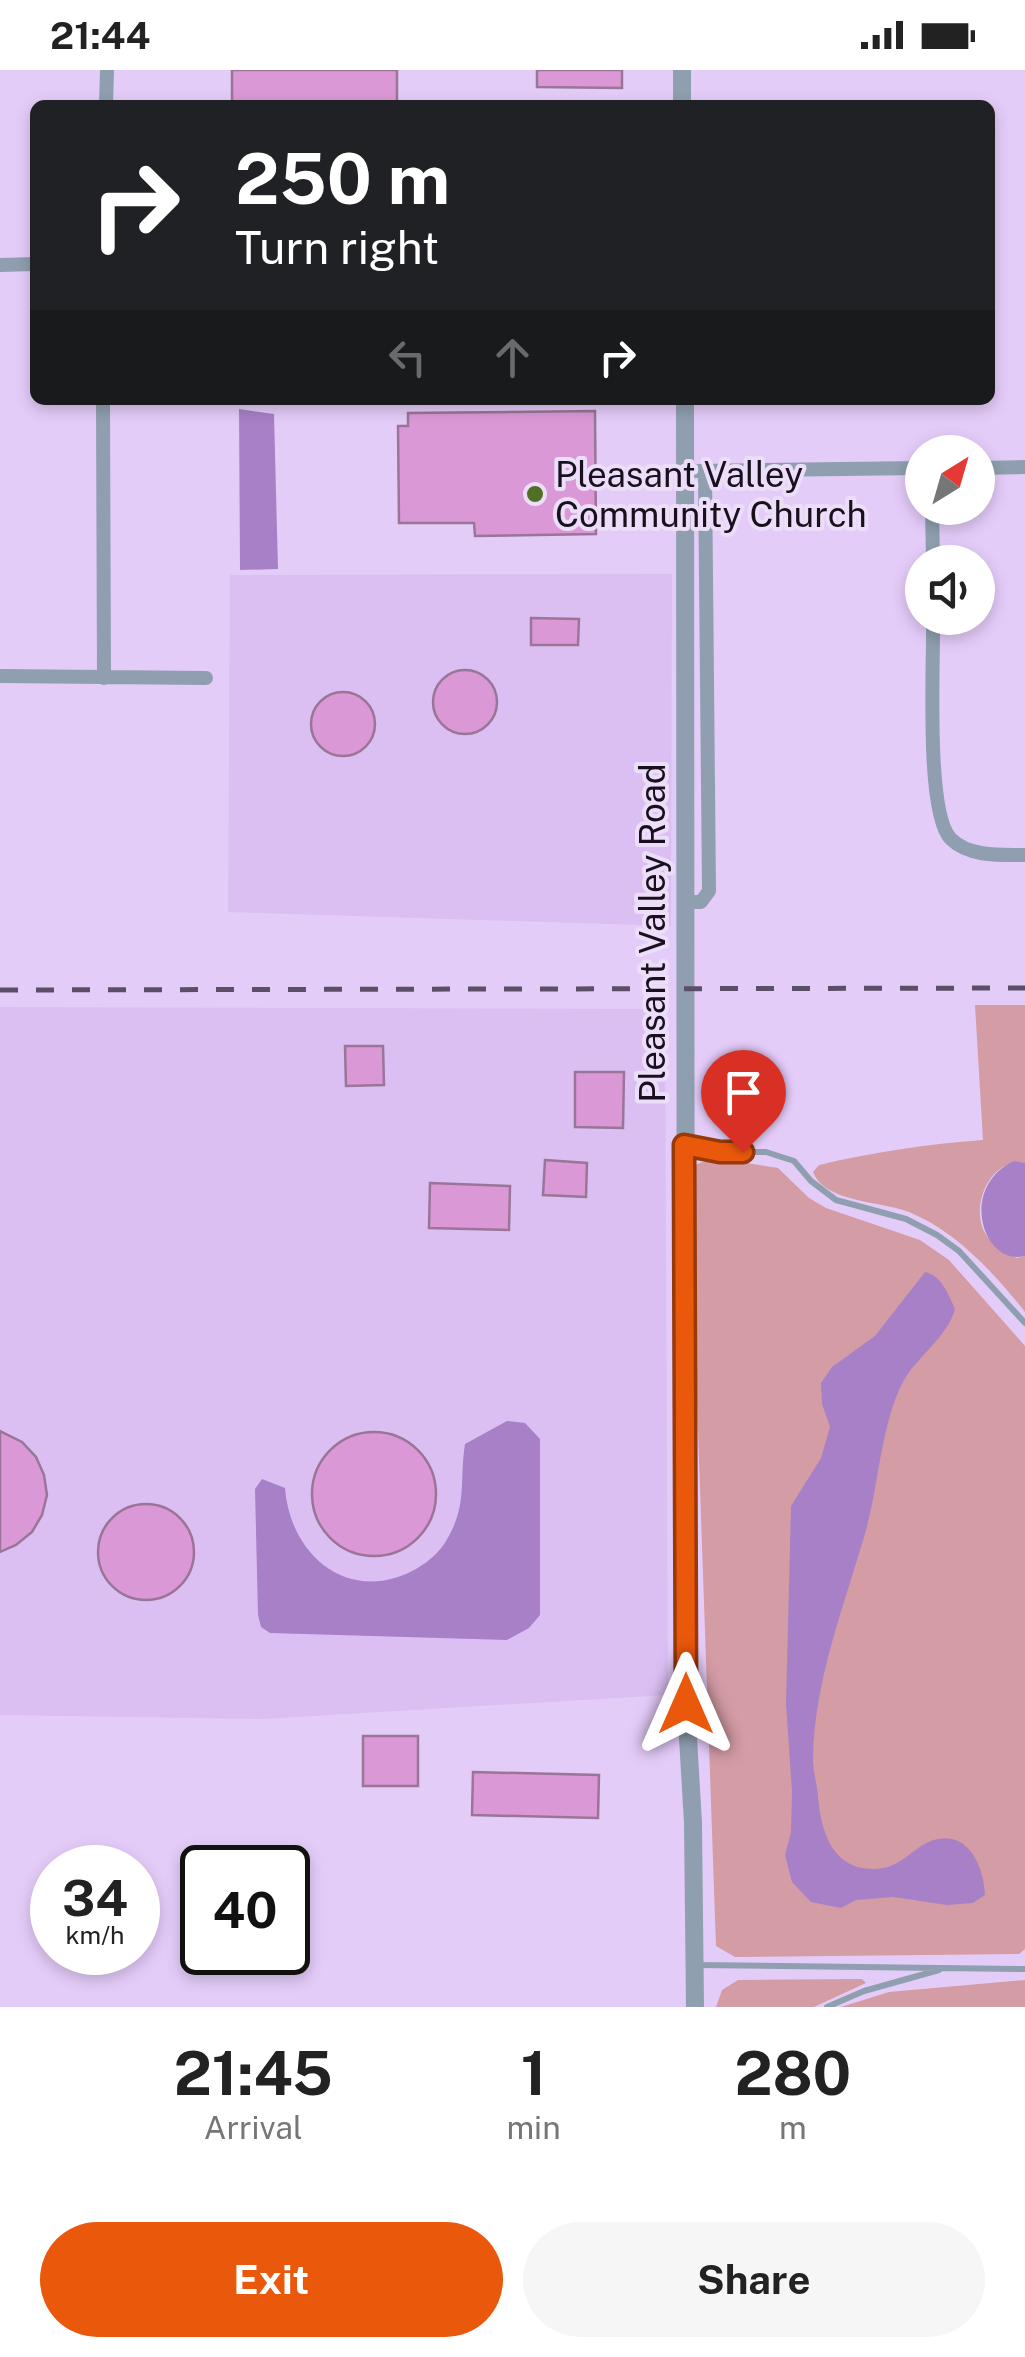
<!DOCTYPE html>
<style>
:root{--surface:#fff;--page:#f6f6f6;--text:#222;--muted:#767676;--accent:#ea580c}
body{margin:0;font-family:"Public Sans",sans-serif;background:var(--page);color:var(--text);height:100vh;display:flex;flex-direction:column;font-size:38px;white-space:nowrap}
*{box-sizing:border-box;margin:0}
p{font-size:32px;color:var(--muted)}
.icon{flex:none;width:55px;height:55px;fill:none;stroke:currentColor;stroke-width:2;stroke-linecap:round;stroke-linejoin:round}
.map{position:relative;height:1937px;overflow:hidden}
.sheet{display:flex;flex-direction:column;background:var(--surface);flex:1}
.sheet>*{flex:none}
.hud{position:absolute;left:30px;top:30px;width:965px;height:305px;border-radius:15px;box-shadow:0 5px 15px #0003;background:#202124;color:#fff;overflow:hidden}
.needle{width:65px;rotate:37deg}
.tools{position:absolute;left:905px;top:365px;display:grid;gap:20px}
.tools a{display:grid;place-items:center;width:90px;height:90px;border-radius:50%;background:var(--surface);box-shadow:0 5px 15px #0003;font-size:50px}
.speed{position:absolute;left:30px;top:1775px;display:flex;gap:20px;font-size:50px;font-weight:700;text-align:center}
.speed>*{display:grid;place-content:center;width:130px;height:130px;border-radius:50%;background:var(--surface);box-shadow:0 5px 15px #0003;line-height:1}
.speed small{font-size:25px;font-weight:400}
.speed .limit{border:5px solid #111;border-radius:15px;background:#fff;color:#111}
.pin{position:absolute;display:grid;place-items:center;width:85px;height:85px;color:#fff;margin:-102px -42px;border-radius:50% 50% 50% 0;rotate:-45deg;box-shadow:0 0 10px #0007}
.pin .icon{rotate:45deg}
.me{position:absolute;width:110px;margin:-55px;rotate:0deg;stroke-linejoin:round;filter:drop-shadow(0 0 8px #0008)}
.turn{display:flex;align-items:center;gap:35px;height:210px;padding:0 40px;font-size:45px}
.turn .icon{width:130px;height:130px;stroke-width:2.5}
.turn b{display:block;font-size:70px;line-height:85px}
.lanes{display:flex;align-items:center;height:95px;padding:0 40px;background:#0003;justify-content:center;gap:50px;direction:ltr}
.lanes .off{opacity:.35}
.eta{display:flex;justify-content:space-evenly;align-items:center;height:170px;text-align:center}
.eta b{font-size:60px;font-weight:700;line-height:70px}
.primary-button{display:flex;gap:20px;margin-top:auto;padding:20px 40px}
.primary-button a{flex:1;height:115px;border-radius:60px;background:var(--accent);color:#fff;font-size:40px;font-weight:700;line-height:115px;text-align:center}
.primary-button a+a{background:var(--page);color:var(--text)}
.status{display:flex;justify-content:space-between;align-items:center;height:70px;padding:0 50px;background:var(--surface);direction:ltr}
.status svg{height:28px;fill:currentColor}
.map>svg:first-child{display:block}
.built{fill:#dbbff3}
.green{fill:#d49ca5}
.water{fill:#a780c7}
.building{fill:#da99d6;stroke:#9a7597;stroke-width:2.5}
.lines{fill:none;stroke-linecap:round;stroke-linejoin:round}
.service{stroke:#8f9faf;stroke-width:6}
.minor{stroke:#8f9faf;stroke-width:14}
.tertiary{stroke:#8f9faf;stroke-width:18}
.rail{stroke:#5b4e67;stroke-width:5;stroke-dasharray:18 18;stroke-linecap:butt}
.route-casing{stroke:#983908;stroke-width:25}
.route{stroke:#ea580c;stroke-width:18}
.poi-dot{fill:#506e24;stroke:#ecdef9;stroke-width:4}
.labels{text-anchor:middle;dominant-baseline:central;stroke-width:8;stroke-linejoin:round;paint-order:stroke}
.poi-label{font-size:35px;fill:#18101f;stroke:#ecdef9;text-anchor:start}
.street-label{font-size:35px;fill:#18101f;stroke:#ecdef9}
</style>
<div class="status"><b>21:44</b><svg viewBox="0 0 49 12"><path d="M0 12V9h3v3zM5 12V6h3v6zM10 12V3h3v9zM15 12V0h3v12zM26 1h20v11H26zM47 4h2v5h-2z"/></svg></div>
<div class="map">
<svg width="1025" height="1937" viewBox="0 0 1025 1937">
<rect width="100%" height="100%" fill="#e4ccf9"/>
<path class="built" d="M672,504L671,856L228,842L230,505Z
M0,937L665,939L668,1625L263,1649L0,1645Z"/>
<path class="green" d="M975,935H1025V1093C994,1088 973,1127 982,1156C987,1172 1003,1181 1017,1188L1025,1186V1242C995,1204 956,1161 909,1142C882,1131 825,1133 813,1102L819,1095C874,1082 927,1074 983,1070Z
M734,1091L778,1098L809,1128L826,1138L920,1170L949,1190L1025,1276V1879L1019,1884L735,1887L716,1876L689,1104L691,1097L702,1092Z
M862,1909L866,1913L814,1937H716L722,1920L738,1910Z
M1025,1910V1937H841L889,1922Z"/>
<path class="water" d="M239,339L274,344L278,499L240,500Z
M1014,1091L1025,1093V1186C984,1197 957,1118 1014,1091Z
M925,1202C941,1205 949,1225 955,1239C947,1268 917,1286 903,1312C881,1354 879,1414 866,1460C845,1534 814,1610 813,1689C813,1701 817,1714 818,1726C820,1754 829,1792 862,1798C902,1805 911,1774 938,1769C971,1763 984,1800 985,1825L973,1833L947,1835L893,1827L856,1830L841,1838L811,1832L792,1812L785,1785L791,1762L792,1721L786,1634L791,1436L821,1388L830,1357L822,1334L821,1313L832,1297L875,1266Z
M507,1351L525,1353L540,1369V1545L529,1558L507,1570L270,1563L261,1557L258,1545L255,1419L262,1409L285,1418C289,1477 337,1527 398,1507C416,1501 436,1488 446,1471C468,1435 459,1412 465,1374Z"/>
<path class="building" d="M232,0H397V35H232Z
M537,0H622V18L537,17Z
M595,341L596,464L475,466L474,453H399L398,356H408V343Z
M531,548L579,549L578,575H531Z
M433 632a32 32 0 1 1 64 0a32 32 0 1 1-64 0Z
M311 654a32 32 0 1 1 64 0a32 32 0 1 1-64 0Z
M345,976H383L384,1015L346,1016Z
M575,1002H624L623,1058L575,1057Z
M545,1090L587,1093L586,1127L543,1125Z
M430,1113L510,1116L509,1160L429,1158Z
M0,1361L22,1372L36,1387L44,1405L47,1425L42,1445L32,1462L16,1475L0,1482Z
M312 1424a62 62 0 1 1 124 0a62 62 0 1 1-124 0Z
M98 1482a48 48 0 1 1 96 0a48 48 0 1 1-96 0Z
M363,1666H418V1716H363Z
M473,1702L599,1705L598,1748L472,1745Z"/>
<g class="lines">
<path class="service" d="M687,1076L720,1082H766L794,1091L811,1111L836,1130L906,1149L937,1165L959,1181L1025,1253
M696,1895L1025,1899
M827,1937L864,1921L939,1900"/>
<path class="minor" d="M106,35L107,0
M0,195L35,194
M103,330L104,608
M978,398L1025,397
M696,401L922,398
M932,438L933,492
M933,548C934,590 925,744 951,769C969,787 1001,785 1025,785
M0,606L206,608
M686,832H701L709,821L705,401"/>
<path class="tertiary" d="M682,0V35
M685,330L686,1634L693,1753L695,1937"/>
<path class="rail" d="M0,920L1025,918"/>
</g>
<g class="lines">
<defs>
<path id="route" d="M686,1634L684,1075L720,1082H743"/>
</defs>
<use href="#route" class="route-casing"/>
<use href="#route" class="route"/>
</g>
<circle class="poi-dot" cx="535" cy="424" r="10"/>
<g class="labels">
<g class="poi-label">
<text x="555" y="404">Pleasant Valley<tspan x="555" dy="40">Community Church</tspan></text>
</g>
<g class="street-label">
<text transform="translate(652 863) rotate(-90)">Pleasant Valley Road</text>
</g>
</g>
</svg>
<div class="tools">
<a><svg class="needle" viewBox="-14 -14 28 28"><path d="M0-13l5 13h-10z" fill="#e53935"/><path d="M0 13l5-13h-10z" fill="#767676"/></svg></a>
<a><svg class="icon" aria-label="sound" viewBox="0 0 24 24"><path d="M4 9h4l5-4v14l-5-4H4zM17 9q2 3 0 6"/></svg></a>
</div>
<div class="speed"><div>34<small>km/h</small></div><div class="limit">40</div></div>
<div class="pin" style="left:743px;top:1082px;background:#d93025"><svg class="icon" aria-label="arrive" viewBox="0 0 24 24"><path d="M6 21V4h12l-3 4 3 4H6"/></svg></div>
<svg class="me" style="left:686px;top:1634px" viewBox="-20 -20 40 40"><path d="M0-17L14 15 0 8-14 15z" fill="#ea580c" stroke="#fff" stroke-width="4"/></svg>
<div class="hud">
<div class="turn"><svg class="icon" aria-label="right" viewBox="0 0 24 24"><path d="M7 20v-9h11M14 6l5 5-5 5"/></svg><div><b>250 m</b>Turn right</div></div>
<div class="lanes"><svg class="icon off" aria-label="left" viewBox="0 0 24 24"><path d="M17 20v-9H6M10 6l-5 5 5 5"/></svg><svg class="icon off" aria-label="ahead" viewBox="0 0 24 24"><path d="M12 20V5M6 11l6-6 6 6"/></svg><svg class="icon" aria-label="right" viewBox="0 0 24 24"><path d="M7 20v-9h11M14 6l5 5-5 5"/></svg></div>
</div>
</div>
<section class="sheet">
<div class="eta">
<div><b>21:45</b><p>Arrival</p></div>
<div><b>1</b><p>min</p></div>
<div><b>280</b><p>m</p></div>
</div>
<div class="primary-button"><a>Exit</a><a>Share</a></div>
</section>
